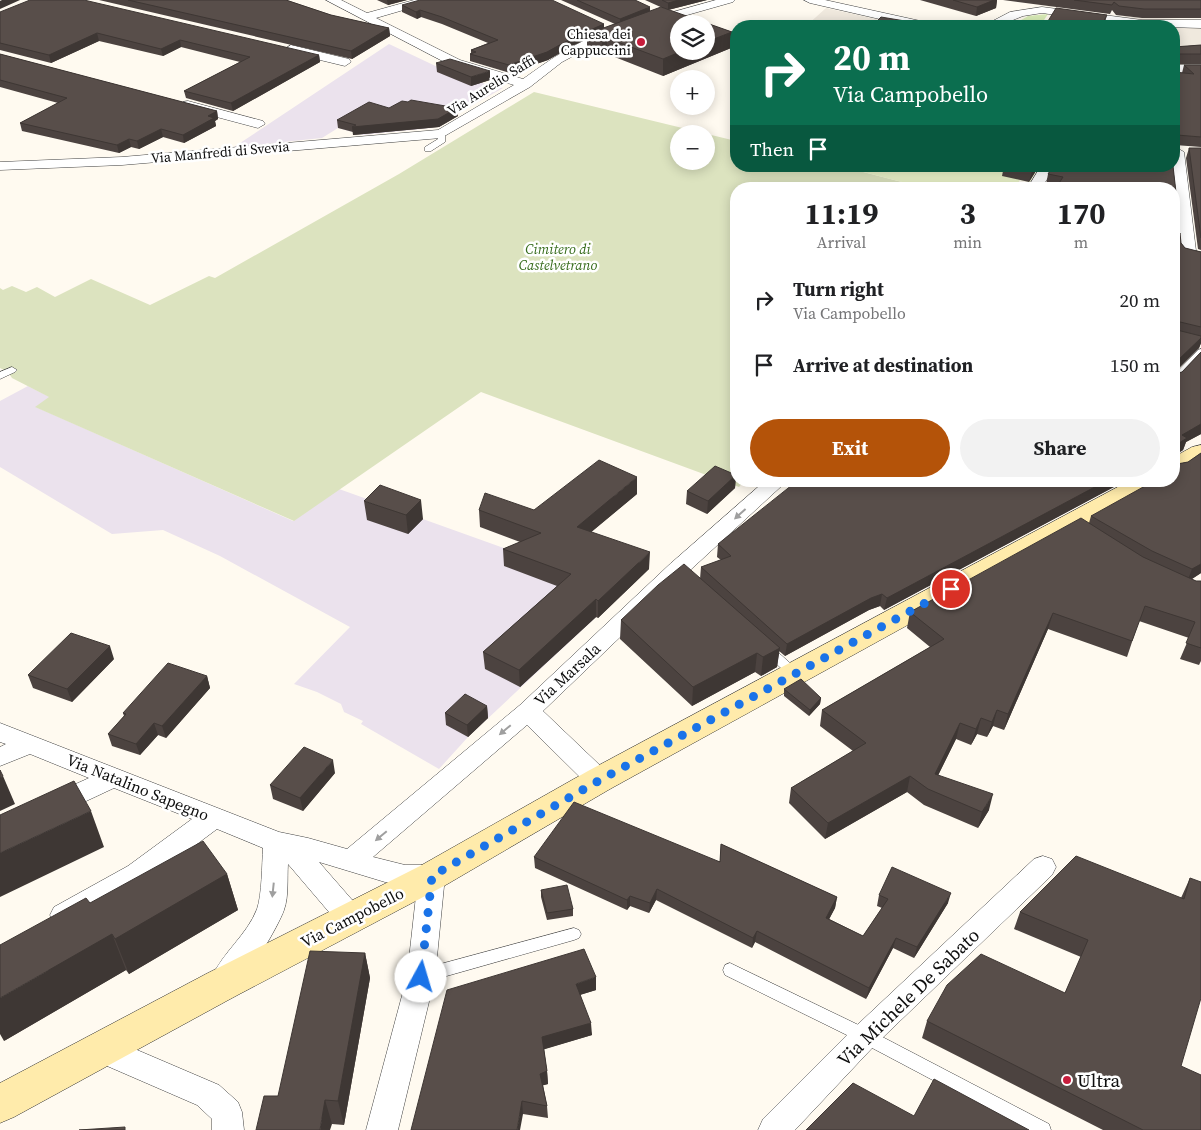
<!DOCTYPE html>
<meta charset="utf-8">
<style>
:root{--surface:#fff;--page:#f2f2f2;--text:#202124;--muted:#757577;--accent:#b45309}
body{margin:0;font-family:"Source Serif 4",serif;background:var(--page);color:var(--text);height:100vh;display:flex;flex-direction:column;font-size:19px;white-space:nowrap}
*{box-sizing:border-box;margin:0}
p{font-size:16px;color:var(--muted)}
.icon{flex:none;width:28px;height:28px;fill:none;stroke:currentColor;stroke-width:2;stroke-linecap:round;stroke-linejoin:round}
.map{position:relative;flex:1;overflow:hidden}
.drawer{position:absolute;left:730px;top:182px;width:450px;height:305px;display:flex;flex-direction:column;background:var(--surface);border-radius:20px;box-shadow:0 2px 12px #0003}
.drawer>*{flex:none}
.top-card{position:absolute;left:730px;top:20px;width:450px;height:152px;border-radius:20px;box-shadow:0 2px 12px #0003;background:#0b6e4f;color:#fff;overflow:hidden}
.controls{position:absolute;left:670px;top:15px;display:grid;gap:10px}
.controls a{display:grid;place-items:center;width:45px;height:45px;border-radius:50%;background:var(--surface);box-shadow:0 2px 12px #0003;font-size:25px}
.pin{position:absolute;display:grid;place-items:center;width:42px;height:42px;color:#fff;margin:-21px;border:2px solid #fff;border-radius:50%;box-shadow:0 1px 5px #0007}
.me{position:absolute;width:55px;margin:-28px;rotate:6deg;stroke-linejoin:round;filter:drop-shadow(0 0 4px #0008)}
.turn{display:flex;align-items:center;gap:18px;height:105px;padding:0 20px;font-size:22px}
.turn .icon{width:65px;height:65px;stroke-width:2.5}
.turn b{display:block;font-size:35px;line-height:42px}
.then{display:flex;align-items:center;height:48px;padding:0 20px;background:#0003;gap:10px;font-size:19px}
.eta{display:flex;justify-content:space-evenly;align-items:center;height:85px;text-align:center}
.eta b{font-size:30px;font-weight:700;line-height:35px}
.cta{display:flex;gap:10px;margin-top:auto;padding:10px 20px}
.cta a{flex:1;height:58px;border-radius:30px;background:var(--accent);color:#fff;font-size:20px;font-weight:700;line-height:58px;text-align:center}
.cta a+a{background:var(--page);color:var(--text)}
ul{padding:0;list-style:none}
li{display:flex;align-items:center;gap:15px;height:65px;padding:0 20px}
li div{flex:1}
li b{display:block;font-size:19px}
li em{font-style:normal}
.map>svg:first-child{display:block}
.industrial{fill:#ebe2ed}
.green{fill:#d9ecb7}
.cemetery{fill:#dce3bf;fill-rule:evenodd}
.pitch{fill:#eaf3c9}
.plaza{fill:#f0e9de}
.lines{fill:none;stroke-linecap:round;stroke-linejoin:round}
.service-casing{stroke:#414141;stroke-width:1}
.minor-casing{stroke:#414141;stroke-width:1}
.secondary-casing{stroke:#303030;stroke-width:1}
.service{fill:#fff;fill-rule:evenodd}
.minor{fill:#fff;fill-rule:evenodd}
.secondary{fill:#ffebab;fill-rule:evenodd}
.wall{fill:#4c4340}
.shaded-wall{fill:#3e3734}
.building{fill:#584e4a;stroke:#3e3734}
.oneway{fill:#9f9f9f}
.route{stroke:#1a73e8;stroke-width:9;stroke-dasharray:0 16.2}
.poi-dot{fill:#c71d3c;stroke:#fff;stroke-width:2}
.labels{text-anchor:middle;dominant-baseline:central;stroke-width:5;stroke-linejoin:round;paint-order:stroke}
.far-poi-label{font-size:14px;fill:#0e0e0e;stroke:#fff;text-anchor:end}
.far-street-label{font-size:14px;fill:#0e0e0e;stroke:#fff}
.far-park-label{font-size:14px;font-style:italic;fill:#356b1a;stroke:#fff}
.street-label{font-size:16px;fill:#0e0e0e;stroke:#fff}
.near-street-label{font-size:19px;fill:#0e0e0e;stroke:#fff}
.near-poi-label{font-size:19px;fill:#0e0e0e;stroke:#fff;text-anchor:start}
</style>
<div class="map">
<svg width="1201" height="1130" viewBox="0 0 1201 1130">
<rect width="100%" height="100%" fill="#fffaf0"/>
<path class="industrial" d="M389,44L444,70L466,79L503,88L432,128L363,135L338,128L322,138L234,147Z
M28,386L50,397L36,407L293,521L339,489L624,591L468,737L439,769L361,724L363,721L344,712L341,704L317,692L294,684L350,627L220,556L163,530L112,534L0,467V401Z"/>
<path class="green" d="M1048,14L1040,26H1011L1028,16Z"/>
<path class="cemetery" d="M534,92L736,141V166H840L929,189H736V481H744L739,487L481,392L294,521L35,407L49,397L12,378L8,372L0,368V288L3,290L12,286L26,292L37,287L55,297L91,279L150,305L209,276L215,278L399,174ZM679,134H706V161H679Z"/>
<path class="pitch" d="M840,166H1039L1030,182L1020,180L1014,189H929Z"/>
<path class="plaza" d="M826,8L907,26H806Z
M1109,16L1201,20V83L1174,82V26H1104Z"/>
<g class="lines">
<defs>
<path id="service" d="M438,132L445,134V142L431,151H425V147L438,139Z
M1201,349V357L1177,382L1174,383V375L1198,350Z
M12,367L17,370L15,372L0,379V372Z
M768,646L772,647L798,670L800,673L798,676H790L764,653L762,650L764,647Z
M574,928L579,930L581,934L579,938L574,940L422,983L417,981L414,976L417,971L422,969Z
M730,963L871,1031L1049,1124L1051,1130H1027L859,1041L725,975L723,970L725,965Z"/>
<path id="minor" d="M326,0H341L367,13L414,0H433L431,2L376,18L460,60L523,79C551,59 579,39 613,30L619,34L617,37L592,46L562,62L530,87L441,138L122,165L0,170V162L122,157L438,130L514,85L452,66Z
M716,0H735L733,2L652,25L646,21L648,19Z
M804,0H825L925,22L931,26H910L810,3Z
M1042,7L1142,20H1201V28L1133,26L1042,13L1023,16L998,26H983L1010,12Z
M291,45L349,59L351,62L345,66L287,52L285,49Z
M1174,65H1201V73H1174Z
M188,101L263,121L265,124L258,128L183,108L181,105L183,102Z
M1177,148L1184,152L1196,251L1201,252V262L1182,257L1180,254L1171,166H1174V149Z
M1041,166H1055L1041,189H1027Z
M765,481H787L686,574L543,711L608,773L612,780L608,787L599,790L590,787L527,725L373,857L405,865H432L441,868L445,876L435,977L398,1130H366L407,977L417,887L385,882L319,862L360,909L364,917L360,925L350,929L340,925L288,864C287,878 289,896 284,910C279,925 247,980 234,987C227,990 223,988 216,986L212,977C223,952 247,935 257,909C262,895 262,864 263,848L217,829L146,882L74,923L64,927L54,923L50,915L54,907L128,866L192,819L114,788L65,811L56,814L47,811L43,804L47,797L89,778L30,754L0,766V747L6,744L0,742V723L279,832L308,838L347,849L520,705L670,564Z
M1043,856L1052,859L1056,867L1052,875L875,1045L795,1130H758L763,1119L855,1027L1034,859Z
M102,1035L219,1085L238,1102L242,1112L244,1130H212V1119L197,1105L91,1059L87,1049L91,1039Z"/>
<path id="secondary" d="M1201,445V462L1183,472L1174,475V457L1192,447Z
M1129,481H1162L1158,487L610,789L444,886L232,998L14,1117L0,1123V1083L206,974L420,866L588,771Z"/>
</defs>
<use href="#service" class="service-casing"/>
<use href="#minor" class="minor-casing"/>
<use href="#secondary" class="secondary-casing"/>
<use href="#service" class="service"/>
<use href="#minor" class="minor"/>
<use href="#secondary" class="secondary"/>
</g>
<path class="wall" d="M99,0H286L331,15L389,28L390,36L352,59Z
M377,0H407L388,5Z
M561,0H635L650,11L665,9L645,0H707L668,10L732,32L731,48L663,76L607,54L602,56L587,51V39L574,45L548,60L510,73L470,61V54L471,53V50L488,43L442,24L421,17L417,19L402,12V5L604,24V28L615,24Z
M920,0H997L996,8L976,16Z
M1003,0H1201V18H1142L1116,15L1112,10L1110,14Z
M0,12L319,55L320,62L233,111L186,98L184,91L240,62L181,47L163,56L99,41L51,63L0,50Z
M1201,45V64H1174V47Z
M0,54L217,111L218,119L215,121L216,126L184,143L163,137L139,149L131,147L119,153L22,131L20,123L58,103L0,87Z
M436,63L490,80L471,86L437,72Z
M1184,65H1201V147L1175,145L1174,72L1182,73Z
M389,108L458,116L439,127L353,135V132L338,128L337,120Z
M1189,148H1201V250L1198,249L1186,158Z
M1004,166H1039L1029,182L1002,176Z
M1053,166H1173L1178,210L1175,221H1174V189H1056L1057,187L1046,185L1048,174Z
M1181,243L1185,248L1201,252V343L1199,348L1176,371L1178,373L1182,372L1201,352V434L1186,442L1183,450L1176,454L1177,464L1188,462L1201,453V573L1192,579L1196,581H1201V661L1199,665L1180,659L1189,638L1139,621L1127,657L1048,629L1004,730L993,726L987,737L977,734L971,745L956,739L938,775L989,810L978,828L924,805L907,792L825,839L789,803L791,788L853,751L820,726L822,710L930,647L907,628L910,612L1089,523L1091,516L1174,481V246Z
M736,475L735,488L707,514L686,504L687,491Z
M1125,481L884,610L880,606L869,610L785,656L779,651L777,667L761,676L755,672L692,706L620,639L621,620L700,579L701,567L721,560L717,557L718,544Z
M637,494L591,532L649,569L598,618L596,617L520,687L485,669L483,652L557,586L504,566L503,549L520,542L480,527L479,510H534Z
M364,501L423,519L408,534L367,520Z
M114,659L72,702L33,688L28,675Z
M207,676L210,688L166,738L158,735L140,755L112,746L108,734L124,716L123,713Z
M784,689L821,698L820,704L809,716L784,696Z
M487,706L488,718L468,737L446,725L445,713Z
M335,773L303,811L273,799L270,785Z
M721,844L837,897L835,908L829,919L863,936L882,908L877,906L879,895L948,903L914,958L893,948L866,999L755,942L752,948L656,900L649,913L630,906L627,910L535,868L534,857L720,861Z
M227,874L238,910L129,974L126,970L4,1041L90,903Z
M1190,878L1181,1066L1201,1130H1103L922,1038L927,1021L1065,993L1081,957L1014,929L1020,912L1181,898Z
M541,890L573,909V916L547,920L541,897Z
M365,953L370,978L344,1125L332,1124L278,1096Z
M596,977V990L580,995L592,1035L544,1049L547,1071L548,1084L543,1085L547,1106L548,1118L523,1114L411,1130Z"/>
<path class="shaded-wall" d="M2,0H20L0,9V1Z
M387,0H407L388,5Z
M679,0H707L668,10V3Z
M994,0H997L996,8L976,16L977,7Z
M650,7V14L620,26V19Z
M420,10L421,17L417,19L416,12Z
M1107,15L1104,26H1101Z
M604,24V32L587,34V39L574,45L548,60L510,73L509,65Z
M389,28L390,36L352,59L351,51Z
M732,32L731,48L663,76V59L682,51H706V42Z
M97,33L99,41L51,63L49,55Z
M607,38V54L602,56V40Z
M180,40L181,47L163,56L161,49Z
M319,55L320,62L233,111L231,103Z
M490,71V80L471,86V77Z
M457,108L458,116L439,127L353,135L352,127Z
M217,111L218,119L215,121L216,126L184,143L183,135L208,116Z
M161,129L163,137L139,149L137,141Z
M129,139L131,147L119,153L117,145Z
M1035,166H1039L1029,182L1032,171Z
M1201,338V343L1199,348L1174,373L1176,362Z
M1201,424V434L1186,442L1183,450L1174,456L1176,445L1182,435Z
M736,475L735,488L707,514L708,501Z
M637,477V494L577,544V527Z
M1106,481H1125L884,610L887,598Z
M421,500L423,519L408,534L406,515Z
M650,552L649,569L598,618V601Z
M1201,564V573L1187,582L1192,569Z
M882,594L880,606L869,610L785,656L787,644L871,598Z
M596,599V617L520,687L519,670Z
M1053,613L1048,629L1004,730L1008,714Z
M110,646L114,659L72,702L67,689Z
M780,648L777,667L761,676L763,657Z
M757,653L755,672L692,706L693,687Z
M207,676L210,688L166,738L162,726Z
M821,698L820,704L809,716L810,710Z
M487,706L488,718L468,737L467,725Z
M997,710L993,726L987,737L992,722Z
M981,718L977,734L971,745L976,729Z
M154,723L158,735L140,755L136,744Z
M960,723L956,739L931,790L935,774Z
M333,760L335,773L303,811L300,798Z
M3,776L15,804L0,811V778Z
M910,776L907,792L825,839L828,823Z
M993,794L989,810L978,828L982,812Z
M91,811L104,847L0,897V853Z
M227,874L238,910L129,974L115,939Z
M657,889L656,900L649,913L650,903Z
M951,893L948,903L914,958L917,947Z
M630,896V906L627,910V900Z
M837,897L835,908L824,929L826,918Z
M757,931L755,942L752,948L753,938Z
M112,934L126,970L4,1041L0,1034V998Z
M896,938L893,948L866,999L869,988Z
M365,953L370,978L344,1125L338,1101Z
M596,977V990L576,996V984Z
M591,1023L592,1035L542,1050V1037Z
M547,1071L548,1084L541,1086L540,1074Z
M325,1100L332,1124L330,1130H320Z
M522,1101L523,1114L520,1130H517Z"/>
<path class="building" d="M30,0H84L319,55L231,103L184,91L250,57L180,40L161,49L97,33L49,55L0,43V12Z
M128,0H286L331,15L389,28L351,51Z
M420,0H552L604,24L574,37L547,52L509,65L470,54L476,52L471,50L498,40L442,17L420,10L416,12L402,5Z
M577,0H635L650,7L620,19Z
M662,0H679L668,3Z
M953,0H994L977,7Z
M1074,0H1201V9H1144L1119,6L1114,2L1112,5Z
M661,7L732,32L706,42V24H679V51H682L663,59L607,38L602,40L587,34Z
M1056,8L1107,15L1101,26H1045Z
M881,17L935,26H872Z
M1201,45V54H1177L1175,57L1174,56V47Z
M0,54L217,111L208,116L214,118L183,135L161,129L137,141L129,139L117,145L20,123L67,98L0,80Z
M450,59L490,71L471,77L436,63Z
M1184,65H1201V137L1177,135L1175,137V154L1174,155V72L1194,74Z
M411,100L457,108L438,119L352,127L356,125L337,120L369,102L389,108L402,101L408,102Z
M1189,148H1201V238Z
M1006,166H1035L1032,171Z
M1053,166H1173L1178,210H1174V189L1056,188L1063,177L1048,174Z
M1180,233L1181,243L1185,248L1201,252V327L1176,321L1177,330L1201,336V338L1176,362V371L1178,373L1182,372L1201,352V424L1182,435L1187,438L1176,445L1177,464L1188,462L1201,453V564L1192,569L1152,551L1091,516L1154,481H1174V246Z
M599,460L637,477L577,527L650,552L598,601L596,599L519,670L483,652L571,574L503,549L541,533L479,510L485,493L534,510Z
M715,466L736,475L708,501L687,491Z
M797,481H1106L887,598L882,594L871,598L787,644L701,567L731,556L718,544Z
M380,485L421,500L406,515L364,501Z
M1081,518L1143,557L1196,581H1201V648L1186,643L1195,622L1145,606L1132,641L1053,613L1008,714L997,710L992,722L981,718L976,729L960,723L935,774L993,794L982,812L928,789L910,776L828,823L791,788L866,743L822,710L944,639L910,612Z
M684,564L780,648L763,657L757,653L693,687L621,620L658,585Z
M71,633L110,646L67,689L28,675Z
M168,663L207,676L162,726L154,723L136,744L108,734L126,714L123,713Z
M801,679L821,698L810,710L784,689Z
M465,694L487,706L467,725L445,713Z
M304,747L333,760L300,798L270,785Z
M0,770L3,776L0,778Z
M74,781L91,811L0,853V815Z
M574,802L720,862L721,844L837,897L826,918L863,936L888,899L879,895L892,867L951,893L917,947L896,938L869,988L757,931L753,938L657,889L650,903L630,896L627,900L534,857Z
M203,841L227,874L115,939L112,934L0,998V945L86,898L90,903Z
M1076,856L1184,899L1190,878L1201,882V998L1181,1066L1201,1075V1130H1143L927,1021L947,985L981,954L1065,993L1088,940L1020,912Z
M567,885L573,909L547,913L541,890Z
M584,949L596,977L576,984L591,1023L542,1037L547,1071L540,1074L547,1106L522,1101L517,1130H411L447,990Z
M310,951L365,953L338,1101L325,1100L320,1130H256L264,1096H278Z
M934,1079L1029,1130H806L853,1083L914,1116Z
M125,1127V1130H79Z"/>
<defs><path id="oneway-solid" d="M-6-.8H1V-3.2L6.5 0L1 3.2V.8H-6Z" transform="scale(1.25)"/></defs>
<g class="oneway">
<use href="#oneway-solid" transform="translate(740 514) rotate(138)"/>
<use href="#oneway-solid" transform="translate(505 730) rotate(140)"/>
<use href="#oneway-solid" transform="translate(381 836) rotate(140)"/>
<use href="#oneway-solid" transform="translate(273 890) rotate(96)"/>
</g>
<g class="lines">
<path class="route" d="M421,977L432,876L600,780L951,589"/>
</g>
<g class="poi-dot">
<circle cx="641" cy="42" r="5"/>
<circle cx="1067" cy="1080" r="5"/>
</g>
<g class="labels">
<g class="far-poi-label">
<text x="631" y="34">Chiesa dei<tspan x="631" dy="16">Cappuccini</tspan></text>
</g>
<g class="far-street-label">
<text transform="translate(491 85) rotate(-32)">Via Aurelio Saffi</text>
<text transform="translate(220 152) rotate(-5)">Via Manfredi di Svevia</text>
</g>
<g class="far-park-label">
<text x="558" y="249">Cimitero di<tspan x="558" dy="16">Castelvetrano</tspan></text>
</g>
<g class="street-label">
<text transform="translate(567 674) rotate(-43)">Via Marsala</text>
<text transform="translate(138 787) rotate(22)">Via Natalino Sapegno</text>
<text transform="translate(352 917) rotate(-27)">Via Campobello</text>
</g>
<g class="near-street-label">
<text transform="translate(908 997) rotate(-44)">Via Michele De Sabato</text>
</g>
<g class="near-poi-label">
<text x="1077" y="1080">Ultra</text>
</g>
</g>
</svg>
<div class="controls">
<a><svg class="icon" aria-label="layers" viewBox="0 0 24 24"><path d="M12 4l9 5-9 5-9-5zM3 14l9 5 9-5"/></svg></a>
<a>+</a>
<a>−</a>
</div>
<div class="pin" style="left:951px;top:589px;background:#d93025"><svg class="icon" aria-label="arrive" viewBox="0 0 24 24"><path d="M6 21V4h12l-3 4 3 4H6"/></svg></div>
<svg class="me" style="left:421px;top:977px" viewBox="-20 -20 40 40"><circle r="19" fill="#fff"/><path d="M0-13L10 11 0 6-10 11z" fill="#1a73e8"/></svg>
<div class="top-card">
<div class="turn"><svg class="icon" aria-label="right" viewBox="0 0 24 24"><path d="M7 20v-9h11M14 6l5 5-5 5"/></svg><div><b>20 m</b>Via Campobello</div></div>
<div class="then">Then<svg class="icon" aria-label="arrive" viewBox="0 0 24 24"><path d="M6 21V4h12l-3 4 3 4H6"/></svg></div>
</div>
<section class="drawer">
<div class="eta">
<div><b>11:19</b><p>Arrival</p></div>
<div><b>3</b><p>min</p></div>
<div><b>170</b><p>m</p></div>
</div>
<ul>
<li><svg class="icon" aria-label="right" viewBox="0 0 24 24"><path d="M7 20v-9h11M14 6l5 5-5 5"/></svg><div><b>Turn right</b><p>Via Campobello</p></div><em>20 m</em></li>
<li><svg class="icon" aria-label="arrive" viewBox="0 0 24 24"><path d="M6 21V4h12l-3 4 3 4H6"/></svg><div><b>Arrive at destination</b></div><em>150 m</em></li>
</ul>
<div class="cta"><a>Exit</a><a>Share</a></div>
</section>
</div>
